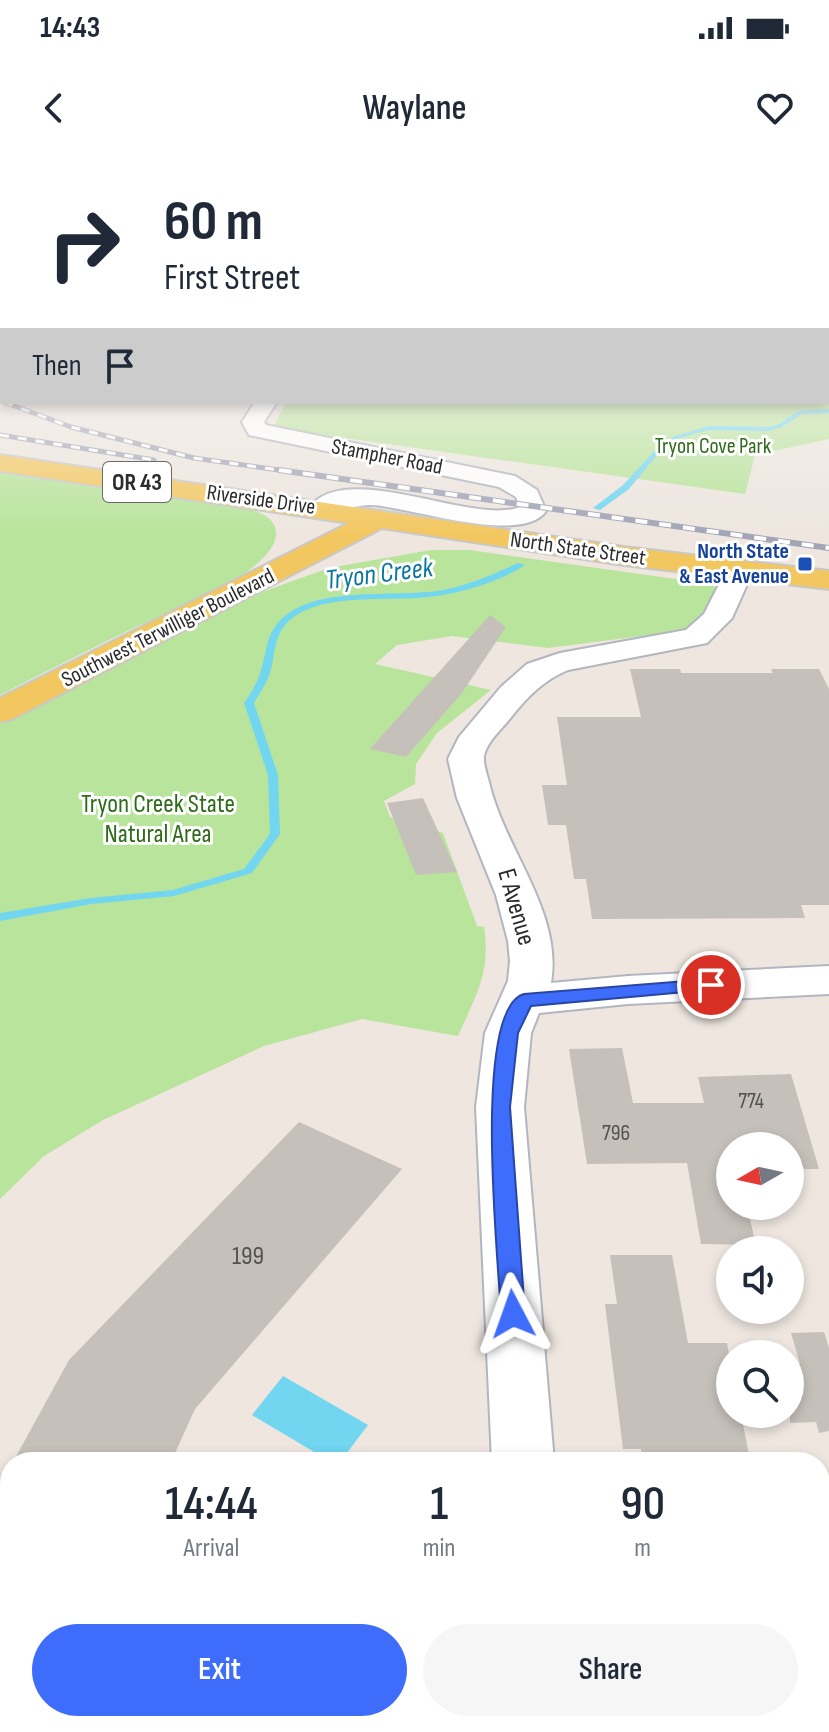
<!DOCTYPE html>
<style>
:root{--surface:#fff;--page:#f6f6f7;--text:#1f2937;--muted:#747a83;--accent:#3e6cfb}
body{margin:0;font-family:"Sofia Sans Condensed",sans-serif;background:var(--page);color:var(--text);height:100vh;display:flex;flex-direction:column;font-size:30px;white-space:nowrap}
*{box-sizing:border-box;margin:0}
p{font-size:26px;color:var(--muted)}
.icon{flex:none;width:44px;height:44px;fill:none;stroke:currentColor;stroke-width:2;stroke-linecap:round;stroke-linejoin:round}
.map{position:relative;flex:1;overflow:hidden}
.drawer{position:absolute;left:0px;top:1292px;width:830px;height:280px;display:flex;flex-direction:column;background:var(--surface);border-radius:32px 32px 0 0;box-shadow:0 4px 12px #0003}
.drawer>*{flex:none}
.banner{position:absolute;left:0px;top:0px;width:830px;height:244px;box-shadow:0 4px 12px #0003;background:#fff;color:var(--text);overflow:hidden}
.needle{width:52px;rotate:261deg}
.buttons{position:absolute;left:716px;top:972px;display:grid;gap:16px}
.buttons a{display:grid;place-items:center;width:88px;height:88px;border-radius:50%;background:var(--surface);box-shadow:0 4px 12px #0003;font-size:40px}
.pin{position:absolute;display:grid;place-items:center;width:68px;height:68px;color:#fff;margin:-34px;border:4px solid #fff;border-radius:50%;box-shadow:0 2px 8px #0007}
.me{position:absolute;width:88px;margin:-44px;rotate:356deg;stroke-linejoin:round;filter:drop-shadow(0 0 6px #0008)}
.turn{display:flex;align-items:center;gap:28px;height:168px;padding:0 32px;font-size:36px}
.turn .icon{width:104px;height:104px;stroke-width:2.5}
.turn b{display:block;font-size:56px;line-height:68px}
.then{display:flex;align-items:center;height:76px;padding:0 32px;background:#0003;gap:16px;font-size:30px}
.eta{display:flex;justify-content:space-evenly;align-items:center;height:136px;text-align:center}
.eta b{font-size:48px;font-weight:600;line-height:56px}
.cta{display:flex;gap:16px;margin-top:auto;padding:16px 32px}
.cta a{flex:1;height:92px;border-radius:48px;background:var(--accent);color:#fff;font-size:32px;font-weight:600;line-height:92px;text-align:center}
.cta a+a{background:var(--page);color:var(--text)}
.status{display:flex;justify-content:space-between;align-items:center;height:56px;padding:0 40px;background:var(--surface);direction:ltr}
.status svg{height:22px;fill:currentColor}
header{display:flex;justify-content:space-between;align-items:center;height:104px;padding:0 32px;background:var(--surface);font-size:36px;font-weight:600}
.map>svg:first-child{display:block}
.green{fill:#b8e49b}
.water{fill:#72d6f0}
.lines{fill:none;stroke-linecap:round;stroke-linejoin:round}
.stream{fill:#72d6f0;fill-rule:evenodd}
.building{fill:#c6c0bb}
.minor-casing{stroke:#b2b6c0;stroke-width:4}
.major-casing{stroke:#c8c8c8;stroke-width:4}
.minor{fill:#fff;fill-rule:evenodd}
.major{fill:#f2c75f;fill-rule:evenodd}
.rail-far1-casing{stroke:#a1a5b6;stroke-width:5}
.rail-casing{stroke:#a1a5b6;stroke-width:6}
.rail-far1{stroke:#fff;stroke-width:3;stroke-dasharray:9;stroke-linecap:butt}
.rail{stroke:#fff;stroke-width:4;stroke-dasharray:12;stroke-linecap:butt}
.route{fill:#3e6cfb;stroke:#2846a3;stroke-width:2}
.transit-dot{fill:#1a4fb4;stroke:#fff;stroke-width:3}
.labels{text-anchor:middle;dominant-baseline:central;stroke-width:6;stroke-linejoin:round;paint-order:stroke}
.far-park-label{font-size:22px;fill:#306b1a;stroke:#fff}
.far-street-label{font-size:22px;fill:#2c2c2c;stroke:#fff}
.far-transit-label{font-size:22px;font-weight:bold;fill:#164399;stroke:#fff;text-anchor:end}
.number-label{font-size:22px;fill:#525150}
.shield{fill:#fff;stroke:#6b6b6b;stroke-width:2}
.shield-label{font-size:24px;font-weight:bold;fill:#2c2c2c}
.park-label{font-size:26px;fill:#306b1a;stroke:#fff}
.street-label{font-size:26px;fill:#2c2c2c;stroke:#fff}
.near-number-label{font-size:26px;fill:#525150}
.water-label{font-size:28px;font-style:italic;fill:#0d76a0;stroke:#fff}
</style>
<div class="status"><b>14:43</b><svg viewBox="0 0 49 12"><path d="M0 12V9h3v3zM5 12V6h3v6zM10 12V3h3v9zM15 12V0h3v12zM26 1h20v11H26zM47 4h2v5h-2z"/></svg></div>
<header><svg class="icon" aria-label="back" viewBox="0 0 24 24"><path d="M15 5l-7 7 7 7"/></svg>Waylane<svg class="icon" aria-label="heart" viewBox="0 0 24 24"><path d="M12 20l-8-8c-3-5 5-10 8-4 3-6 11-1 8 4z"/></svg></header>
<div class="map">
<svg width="829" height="1572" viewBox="0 0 829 1572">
<rect width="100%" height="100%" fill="#eee6df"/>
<path class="green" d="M829,157V279L755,295L745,334L273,268L286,242H828Z
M0,312L252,350C280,358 284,378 262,399C229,431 179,447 138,466C91,488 46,512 0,535Z
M431,390H469L711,424L716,428C708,445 700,464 681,471L548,488L452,476L397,485L375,504L491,530L437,573L416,604L415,624L384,641L390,657L443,673L477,766L484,767C491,813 476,835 458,876L362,859L264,886L103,960L44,996L0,1039V561L262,432L329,408Z"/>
<path class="water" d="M283,1216L368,1265L340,1302H331L252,1255Z"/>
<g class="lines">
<path class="stream" d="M829,249V253L802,254L782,267L768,271L709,270L679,278L662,289L629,329L600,350L593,348L623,325L658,287L675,276L709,266L768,267L778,265L798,251Z
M518,403L525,405C500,422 457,434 427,437C385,442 317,431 286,464C273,478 275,500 269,516C265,526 259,534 254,543L278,615L280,674L252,713L174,736L91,744L0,761V753L91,738L173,730L244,709L270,674L268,615L244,543C251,533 258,522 261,510C266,495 266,477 277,464C310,423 395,439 443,430C469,425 494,414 518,403Z"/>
</g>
<path class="building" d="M490,455L506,467L462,533L406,597L370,589Z
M630,509H680L681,513H773L771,509H819L829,529V745H801L805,758L592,759L586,719H574L566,665H548L542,625H567L557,557H641Z
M423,638L457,712L416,715L387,643Z
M622,888L633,943H704L698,917L791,914L819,1009H790V986H730V1046H747L756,1085L701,1084L687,1003L587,1004L569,889Z
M299,962L402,1009L195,1249L171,1302H13L69,1200Z
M610,1095H672L688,1183H727L730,1200V1254H741L749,1295H710L711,1302H643L641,1289H623L605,1144H617Z
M824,1172L829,1188V1271L819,1273L816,1262L790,1263V1204H800L791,1173Z"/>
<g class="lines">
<defs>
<path id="minor" d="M0,166L2,167V179L0,178Z
M255,242H277L264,262L266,265L515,316L537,330L546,351C522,386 410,347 372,345C349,344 331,359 312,354L308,349C344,297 473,366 520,347L516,337L499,327L249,275L242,262Z
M739,403L749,405L753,411L732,458L707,483L568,510C544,520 528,536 512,556C503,568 487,581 484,596C483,605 488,617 490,626C506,691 563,753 551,823L628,816L829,806V834L628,844L539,853L531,873L524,947L554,1302H492L476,947L485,873L508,821L510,801L508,781L496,735L457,638L448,599L459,577L501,527L527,504L560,493L686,470L704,454L729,405Z
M820,1383H829V1445H820Z
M193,1562H263L261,1572H189Z
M506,1562H576L578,1572H506Z"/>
<path id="major" d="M0,295L624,387L829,411V429L624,405L382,368L12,559L0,562V538L349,363L0,311Z"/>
</defs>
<use href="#minor" class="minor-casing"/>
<use href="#major" class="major-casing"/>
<use href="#minor" class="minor"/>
<use href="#major" class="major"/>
<defs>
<path id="rail-far1" d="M4,242L71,267L194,298L293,312
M0,275L154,300"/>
<path id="rail" d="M279,310L829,388"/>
</defs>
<use href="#rail-far1" class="rail-far1-casing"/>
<use href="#rail" class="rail-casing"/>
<use href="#rail-far1" class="rail-far1"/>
<use href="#rail" class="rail"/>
</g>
<linearGradient id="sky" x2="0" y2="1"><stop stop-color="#79c2eb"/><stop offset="0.42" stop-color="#f7f4f1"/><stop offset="1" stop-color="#f7f4f1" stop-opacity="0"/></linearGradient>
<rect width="829" height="377" fill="url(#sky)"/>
<path class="route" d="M711,819L721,825L718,829L531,846L518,873L510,947L525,1154L522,1161L513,1164L505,1161L501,1154C499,1106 471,849 524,834Z"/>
<rect class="transit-dot" x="797" y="396" width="16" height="16" rx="4"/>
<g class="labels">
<g class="far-park-label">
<text x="713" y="286">Tryon Cove Park</text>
</g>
<g class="far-street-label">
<text transform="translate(387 297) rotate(11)">Stampher Road</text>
<text transform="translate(261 340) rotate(8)">Riverside Drive</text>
<text transform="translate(578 389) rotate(8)">North State Street</text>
<text transform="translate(168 468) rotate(-27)">Southwest Terwilliger Boulevard</text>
</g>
<g class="far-transit-label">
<text x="789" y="391">North State<tspan x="789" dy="25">&amp; East Avenue</tspan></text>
</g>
<g class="number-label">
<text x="751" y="941">774</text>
<text x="616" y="973">796</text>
</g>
<rect class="shield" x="103" y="302" width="68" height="40" rx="6"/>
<g class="shield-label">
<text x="137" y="322">OR 43</text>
</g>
<g class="park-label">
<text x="158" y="644">Tryon Creek State<tspan x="158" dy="30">Natural Area</tspan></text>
</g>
<g class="street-label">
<text transform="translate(516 747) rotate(74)">E Avenue</text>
</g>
<g class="near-number-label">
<text x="248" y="1096">199</text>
</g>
<g class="water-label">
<text transform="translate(379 414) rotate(-7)">Tryon Creek</text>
</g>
</g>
</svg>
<div class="buttons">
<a><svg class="needle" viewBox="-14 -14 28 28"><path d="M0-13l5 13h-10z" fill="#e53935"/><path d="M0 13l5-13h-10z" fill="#747a83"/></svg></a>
<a><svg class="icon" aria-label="sound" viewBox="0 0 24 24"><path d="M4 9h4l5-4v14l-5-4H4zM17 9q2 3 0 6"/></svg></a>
<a><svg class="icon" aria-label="search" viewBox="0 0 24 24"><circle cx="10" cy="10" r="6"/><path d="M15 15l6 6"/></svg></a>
</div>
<div class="pin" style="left:711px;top:825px;background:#d93025"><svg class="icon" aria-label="arrive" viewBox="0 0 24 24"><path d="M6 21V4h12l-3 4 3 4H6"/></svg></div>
<svg class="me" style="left:513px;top:1154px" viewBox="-20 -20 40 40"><path d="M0-17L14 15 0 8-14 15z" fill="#3e6cfb" stroke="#fff" stroke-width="4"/></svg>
<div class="banner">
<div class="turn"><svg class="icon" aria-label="right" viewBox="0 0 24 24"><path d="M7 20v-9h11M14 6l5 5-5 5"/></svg><div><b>60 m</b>First Street</div></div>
<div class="then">Then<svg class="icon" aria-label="arrive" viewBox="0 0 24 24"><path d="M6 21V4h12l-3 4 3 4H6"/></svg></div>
</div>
<section class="drawer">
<div class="eta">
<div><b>14:44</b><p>Arrival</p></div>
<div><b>1</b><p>min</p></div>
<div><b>90</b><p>m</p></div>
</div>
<div class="cta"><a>Exit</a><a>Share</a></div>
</section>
</div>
